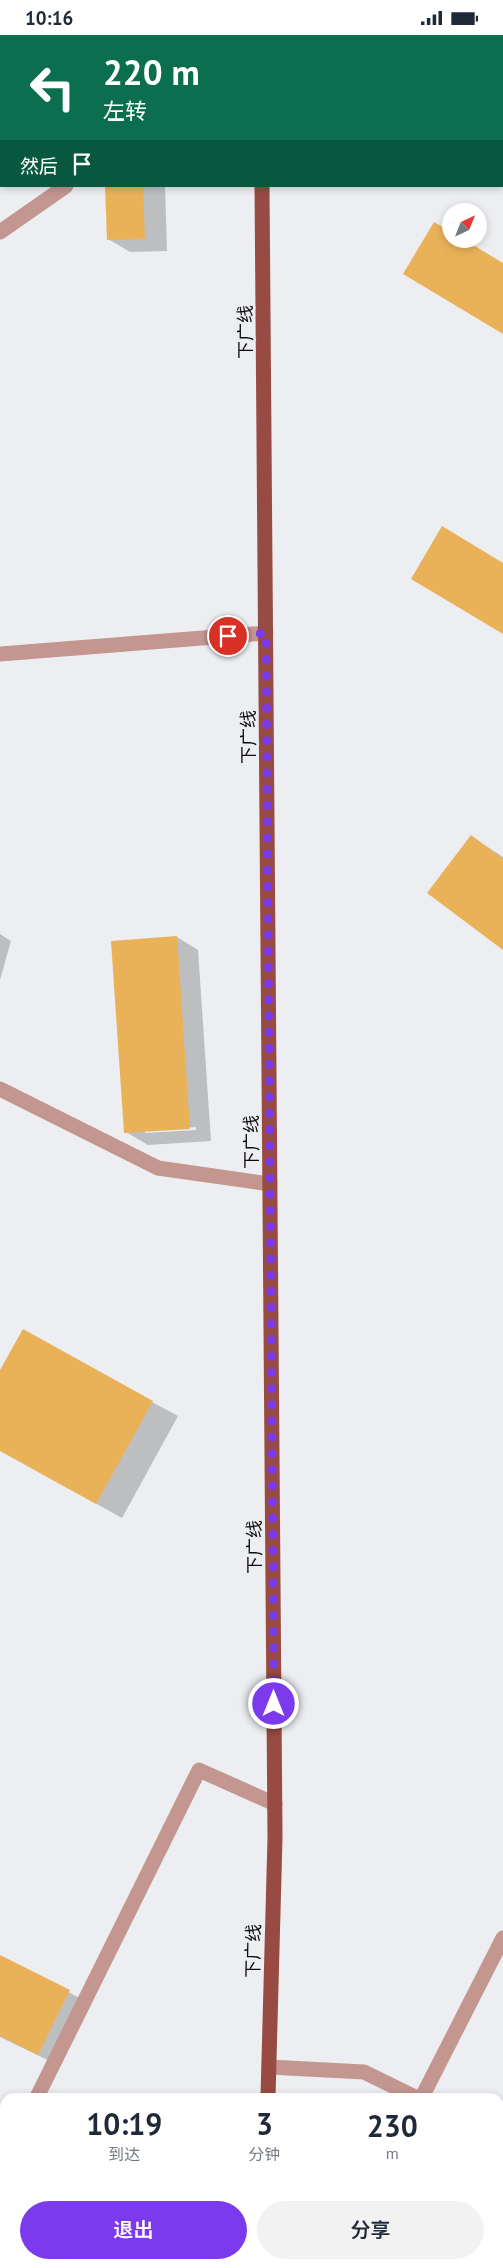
<!DOCTYPE html>
<html lang="zh">
<meta charset="utf-8">
<style>
:root{--surface:#fff;--page:#f2f2f3;--text:#1f2937;--muted:#747a83;--accent:#7c3aed}
body{margin:0;font-family:"PT Sans","Noto Sans SC",sans-serif;background:var(--page);color:var(--text);height:100vh;display:flex;flex-direction:column;font-size:19px;white-space:nowrap}
*{box-sizing:border-box;margin:0}
p{font-size:16px;color:var(--muted)}
.icon{flex:none;width:28px;height:28px;fill:none;stroke:currentColor;stroke-width:2;stroke-linecap:round;stroke-linejoin:round}
.map{position:relative;flex:1;overflow:hidden}
.details{position:absolute;left:0px;top:2058px;width:504px;height:176px;display:flex;flex-direction:column;background:var(--surface);border-radius:15px 15px 0 0;box-shadow:0 2px 8px #0003}
.details>*{flex:none}
.hud{position:absolute;left:0px;top:0px;width:504px;height:152px;box-shadow:0 2px 8px #0003;background:#0b6e4f;color:#fff;overflow:hidden}
.needle{width:32px;rotate:43deg}
.controls{position:absolute;left:442px;top:168px;display:grid;gap:10px}
.controls a{display:grid;place-items:center;width:45px;height:45px;border-radius:50%;background:var(--surface);box-shadow:0 2px 8px #0003;font-size:25px}
.pin{position:absolute;display:grid;place-items:center;width:42px;height:42px;color:#fff;margin:-21px;border:2px solid #fff;border-radius:50%;box-shadow:0 1px 5px #0007}
.me{position:absolute;width:55px;margin:-28px;rotate:0deg;stroke-linejoin:round;filter:drop-shadow(0 0 4px #0008)}
.turn{display:flex;align-items:center;gap:18px;height:105px;padding:0 20px;font-size:22px}
.turn .icon{width:65px;height:65px;stroke-width:2.5}
.turn b{display:block;font-size:35px;line-height:42px}
.then{display:flex;align-items:center;height:48px;padding:0 20px;background:#0003;gap:10px;font-size:19px}
.eta{display:flex;justify-content:space-evenly;align-items:center;height:85px;text-align:center}
.eta b{font-size:30px;font-weight:600;line-height:35px}
.button{display:flex;gap:10px;margin-top:auto;padding:10px 20px}
.button a{flex:1;height:58px;border-radius:30px;background:var(--accent);color:#fff;font-size:20px;font-weight:600;line-height:58px;text-align:center}
.button a+a{background:var(--page);color:var(--text)}
.status{display:flex;justify-content:space-between;align-items:center;height:35px;padding:0 25px;background:var(--surface);direction:ltr}
.status svg{height:14px;fill:currentColor}
.map>svg:first-child{display:block}
.shadow{fill:#0003;fill-rule:evenodd}
.building{fill:#e9b259}
.lines{fill:none;stroke-linecap:round;stroke-linejoin:round}
.minor{stroke:#c39690;stroke-width:15}
.major{stroke:#984b43;stroke-width:15}
.route{stroke:#7c3aed;stroke-width:9;stroke-dasharray:0 16.2}
.labels{text-anchor:middle;dominant-baseline:central;stroke-width:5;stroke-linejoin:round;paint-order:stroke}
.street-label{font-size:18px;fill:#0c0c0d;stroke:#eceef1}
</style>
<div class="status"><b>10:16</b><svg viewBox="0 0 49 12"><path d="M0 12V9h3v3zM5 12V6h3v6zM10 12V3h3v9zM15 12V0h3v12zM26 1h20v11H26zM47 4h2v5h-2z"/></svg></div>
<div class="map">
<svg width="503" height="2233" viewBox="0 0 503 2233">
<rect width="100%" height="100%" fill="#eceef1"/>
<path class="shadow" d="M102,0H160V1H102Z
M0,46H1V126L0,125Z
M106,151H165L167,216L130,217L108,204Z
M471,801L503,822V913Z
M0,899L11,906L0,945Z
M177,902L198,915L211,1106L148,1110L126,1097ZM196,1092V1095L145,1098V1096Z
M0,1338L152,1367L178,1381L122,1483L0,1415Z
M0,1921L91,1969L60,2031L0,2002Z"/>
<path class="building" d="M105,151H143L145,204L107,205Z
M434,187L451,197V204H463L503,228V299L403,239Z
M442,491L503,528V599L411,544Z
M471,800L503,824V915L427,858Z
M177,901L190,1094L124,1098L111,906Z
M23,1294L153,1366L96,1469L0,1416V1335Z
M0,1920L70,1955L38,2020L0,2001Z"/>
<g class="lines">
<path class="minor" d="M26,0L28,1
M77,0V1
M0,197L66,151
M0,619L266,598
M0,1054L158,1133L270,1149
M269,2032L364,2037L415,2062
M37,2062L199,1735L275,1769
M422,2062L503,1903
M499,2104L503,2107
M0,2137L5,2127"/>
<path class="major" d="M258,0V1
M262,151L275,1803L268,2062
M264,2233V2229"/>
</g>
<g class="lines">
<path class="route" d="M228,601L266,598L274,1669"/>
</g>
<g class="labels">
<g class="street-label">
<text transform="translate(245 297) rotate(-90)">下广线</text>
<text transform="translate(248 702) rotate(-90)">下广线</text>
<text transform="translate(251 1107) rotate(-90)">下广线</text>
<text transform="translate(254 1512) rotate(-90)">下广线</text>
<text transform="translate(253 1916) rotate(-89)">下广线</text>
</g>
</g>
</svg>
<div class="controls">
<a><svg class="needle" viewBox="-14 -14 28 28"><path d="M0-13l5 13h-10z" fill="#e53935"/><path d="M0 13l5-13h-10z" fill="#747a83"/></svg></a>
</div>
<div class="pin" style="left:228px;top:601px;background:#d93025"><svg class="icon" aria-label="arrive" viewBox="0 0 24 24"><path d="M6 21V4h12l-3 4 3 4H6"/></svg></div>
<svg class="me" style="left:274px;top:1669px" viewBox="-20 -20 40 40"><circle r="17" fill="#7c3aed" stroke="#fff" stroke-width="3"/><path d="M0-11L8 9 0 5-8 9z" fill="#fff"/></svg>
<div class="hud">
<div class="turn"><svg class="icon" aria-label="left" viewBox="0 0 24 24"><path d="M17 20v-9H6M10 6l-5 5 5 5"/></svg><div><b>220 m</b>左转</div></div>
<div class="then">然后<svg class="icon" aria-label="arrive" viewBox="0 0 24 24"><path d="M6 21V4h12l-3 4 3 4H6"/></svg></div>
</div>
<section class="details">
<div class="eta">
<div><b>10:19</b><p>到达</p></div>
<div><b>3</b><p>分钟</p></div>
<div><b>230</b><p>m</p></div>
</div>
<div class="button"><a>退出</a><a>分享</a></div>
</section>
</div>
